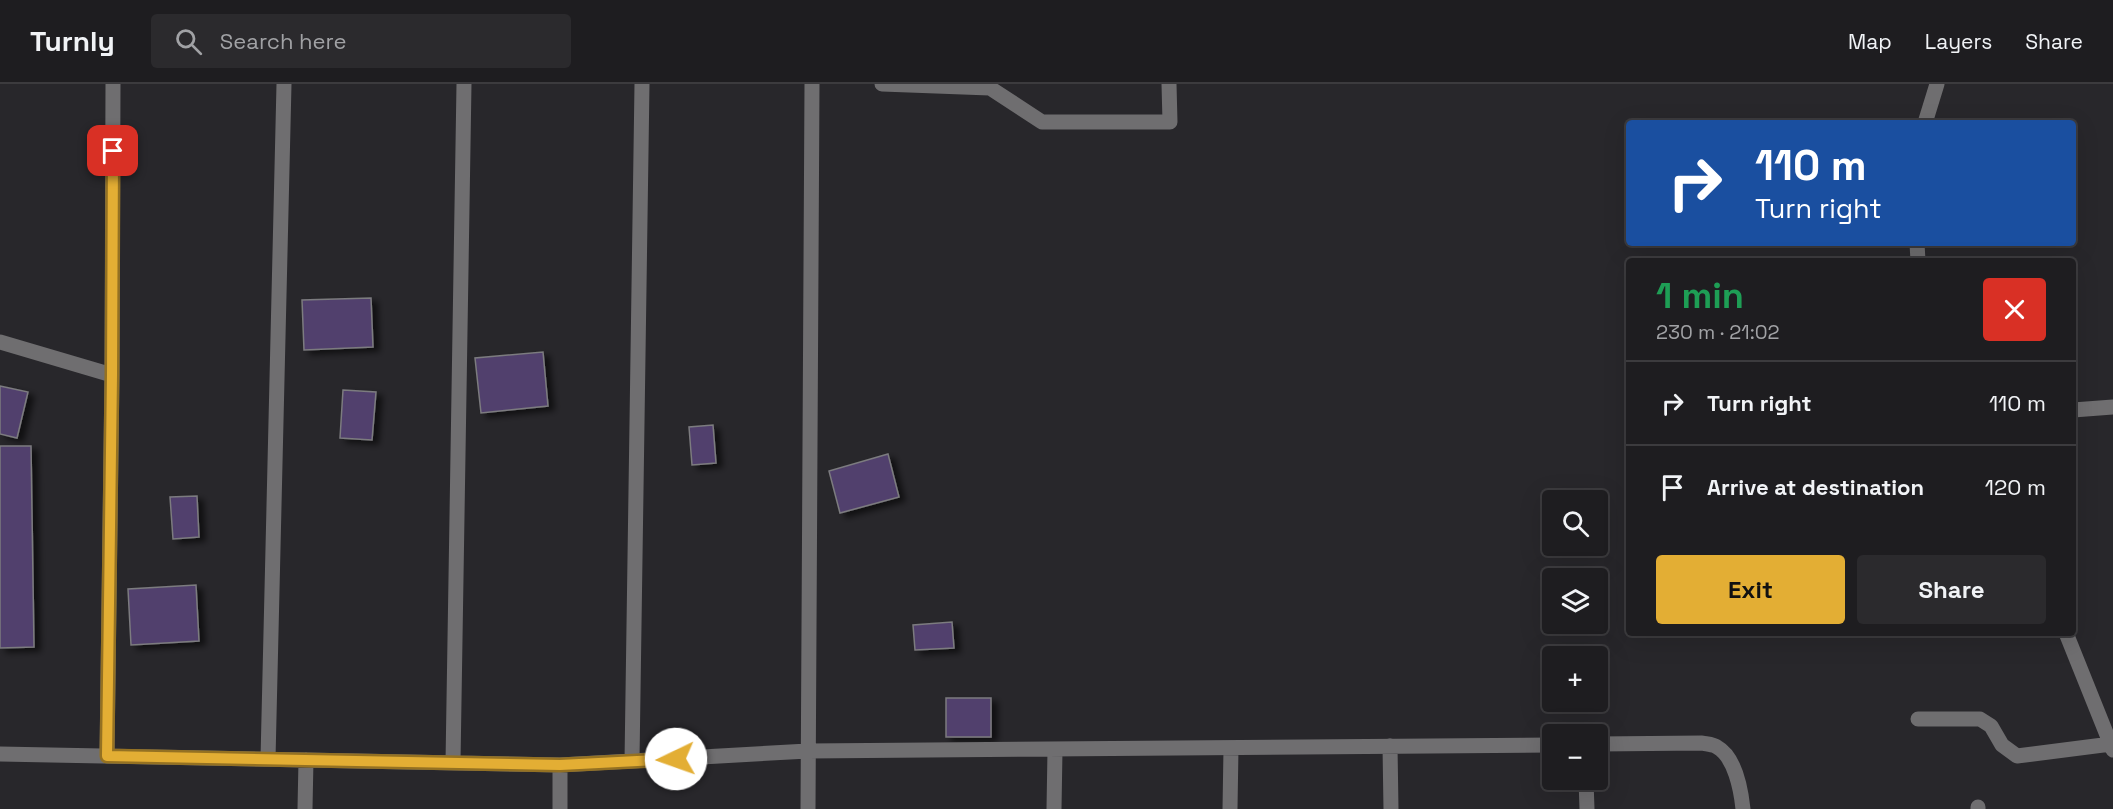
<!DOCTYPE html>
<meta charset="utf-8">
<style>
:root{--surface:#1e1d20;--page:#2b2a2d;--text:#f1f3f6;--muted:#a1a2a5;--line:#3c3b3e;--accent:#e3ae34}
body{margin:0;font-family:"Space Grotesk",sans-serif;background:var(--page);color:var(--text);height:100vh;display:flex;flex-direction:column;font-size:22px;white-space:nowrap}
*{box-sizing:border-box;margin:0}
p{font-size:20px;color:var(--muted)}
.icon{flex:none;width:33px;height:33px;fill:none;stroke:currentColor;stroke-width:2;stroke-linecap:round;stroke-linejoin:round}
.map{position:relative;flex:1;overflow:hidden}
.sheet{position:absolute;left:1626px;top:174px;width:450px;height:378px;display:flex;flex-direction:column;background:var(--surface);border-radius:6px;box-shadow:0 6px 24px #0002,0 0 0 2px var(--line)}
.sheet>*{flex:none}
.top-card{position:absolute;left:1626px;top:36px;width:450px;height:126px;border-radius:6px;box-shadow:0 6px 24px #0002,0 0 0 2px var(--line);background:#1a4fa0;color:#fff;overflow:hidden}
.controls{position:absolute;left:1542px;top:406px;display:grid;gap:12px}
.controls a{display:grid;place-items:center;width:66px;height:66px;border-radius:6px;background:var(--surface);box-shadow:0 6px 24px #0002,0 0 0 2px var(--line);font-size:30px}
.pin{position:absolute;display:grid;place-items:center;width:51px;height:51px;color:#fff;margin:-26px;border-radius:12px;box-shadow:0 3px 9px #0006}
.me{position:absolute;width:66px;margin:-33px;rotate:267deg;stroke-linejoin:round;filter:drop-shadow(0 0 4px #0008)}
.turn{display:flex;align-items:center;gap:21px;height:126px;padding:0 30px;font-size:27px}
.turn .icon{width:78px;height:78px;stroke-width:2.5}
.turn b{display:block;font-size:42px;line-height:51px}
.round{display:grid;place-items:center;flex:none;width:63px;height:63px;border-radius:6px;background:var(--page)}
.headline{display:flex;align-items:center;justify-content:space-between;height:102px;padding:0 30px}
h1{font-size:36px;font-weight:700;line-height:45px;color:#1e9e55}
.button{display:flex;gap:12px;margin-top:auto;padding:12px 30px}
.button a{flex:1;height:69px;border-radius:6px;background:var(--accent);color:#111;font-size:24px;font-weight:700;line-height:69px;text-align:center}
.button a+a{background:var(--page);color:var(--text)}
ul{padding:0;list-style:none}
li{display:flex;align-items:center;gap:18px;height:84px;padding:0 30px;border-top:2px solid var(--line)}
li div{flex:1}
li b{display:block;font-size:22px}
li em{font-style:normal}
header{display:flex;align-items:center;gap:36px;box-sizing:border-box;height:84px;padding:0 30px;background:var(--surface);border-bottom:2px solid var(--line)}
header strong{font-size:28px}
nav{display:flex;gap:33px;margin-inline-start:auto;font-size:21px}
.search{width:420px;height:54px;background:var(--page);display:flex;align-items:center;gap:15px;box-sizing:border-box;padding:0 21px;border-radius:6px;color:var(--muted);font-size:22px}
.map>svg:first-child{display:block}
.building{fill:#51406d;stroke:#7c7b7f;stroke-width:1.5;filter:url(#shadow)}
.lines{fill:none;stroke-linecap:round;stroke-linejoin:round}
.minor{stroke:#6f6e70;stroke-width:15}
.route-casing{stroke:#947122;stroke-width:15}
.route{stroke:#e3ae34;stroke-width:10}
</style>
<header>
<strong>Turnly</strong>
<div class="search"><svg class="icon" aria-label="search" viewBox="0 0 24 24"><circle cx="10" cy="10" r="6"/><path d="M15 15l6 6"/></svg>Search here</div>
<nav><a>Map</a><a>Layers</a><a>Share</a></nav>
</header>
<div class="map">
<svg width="2113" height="725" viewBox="0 0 2113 725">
<defs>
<filter id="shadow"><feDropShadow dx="6" dy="4" stdDeviation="3" flood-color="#0009"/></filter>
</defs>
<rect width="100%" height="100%" fill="#28272b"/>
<path class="building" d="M371,214L373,263L304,266L302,216Z
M543,268L548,322L481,329L475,274Z
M0,302L28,308L17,354L0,350Z
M343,306L376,308L372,356L340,354Z
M713,341L716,379L692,381L689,343Z
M0,362H31L34,563L0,564Z
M888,370L899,413L840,429L829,387Z
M197,412L199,453L173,455L170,413Z
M196,501L199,557L131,561L128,505Z
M952,538L954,564L915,566L913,541Z
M946,614H991V653H946Z"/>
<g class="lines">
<path class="minor" d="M882,0L990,4L1042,38H1170L1169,0
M1925,39L1937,0
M1917,159L1918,177
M0,258L112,291
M2073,326L2113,323
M2066,549L2113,666
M1918,635H1980L1991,642L2002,661L2017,672L2111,660
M1598,660L1702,659C1706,660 1713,660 1717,663C1735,673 1741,706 1743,725
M1390,662L1391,725
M0,670L560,681L808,667L1552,661
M107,671L112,291L113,0
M268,675L284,0
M632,677L642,0
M453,679L464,0
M1586,696L1587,725
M1978,723V725
M305,725L306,676
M560,725V681
M808,725L812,0
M1054,725L1055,666
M1230,725L1231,664"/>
</g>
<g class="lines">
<defs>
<path id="route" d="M113,67L112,291L107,672L560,681L676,675"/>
</defs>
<use href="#route" class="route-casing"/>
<use href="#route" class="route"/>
</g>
</svg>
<div class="controls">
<a><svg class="icon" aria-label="search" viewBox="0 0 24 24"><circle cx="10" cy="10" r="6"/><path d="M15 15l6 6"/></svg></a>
<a><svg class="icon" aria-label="layers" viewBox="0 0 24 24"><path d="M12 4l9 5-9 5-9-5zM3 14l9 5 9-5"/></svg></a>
<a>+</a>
<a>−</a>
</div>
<div class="pin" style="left:113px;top:67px;background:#d93025"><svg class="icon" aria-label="arrive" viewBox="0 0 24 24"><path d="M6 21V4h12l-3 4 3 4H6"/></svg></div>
<svg class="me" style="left:676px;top:675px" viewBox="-20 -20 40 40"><circle r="19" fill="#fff"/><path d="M0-13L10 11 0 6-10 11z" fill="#e3ae34"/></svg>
<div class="top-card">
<div class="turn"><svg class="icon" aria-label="right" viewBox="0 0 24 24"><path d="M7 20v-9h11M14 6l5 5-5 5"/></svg><div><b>110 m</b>Turn right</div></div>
</div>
<section class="sheet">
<div class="headline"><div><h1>1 min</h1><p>230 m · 21:02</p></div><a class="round" style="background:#d93025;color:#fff"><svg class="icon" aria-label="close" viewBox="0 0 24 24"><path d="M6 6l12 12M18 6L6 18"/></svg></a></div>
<ul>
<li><svg class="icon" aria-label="right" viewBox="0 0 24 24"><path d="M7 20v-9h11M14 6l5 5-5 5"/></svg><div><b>Turn right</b></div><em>110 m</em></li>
<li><svg class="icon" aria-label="arrive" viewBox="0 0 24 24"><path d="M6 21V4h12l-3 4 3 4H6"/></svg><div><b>Arrive at destination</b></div><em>120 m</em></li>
</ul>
<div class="button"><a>Exit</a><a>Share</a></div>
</section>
</div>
